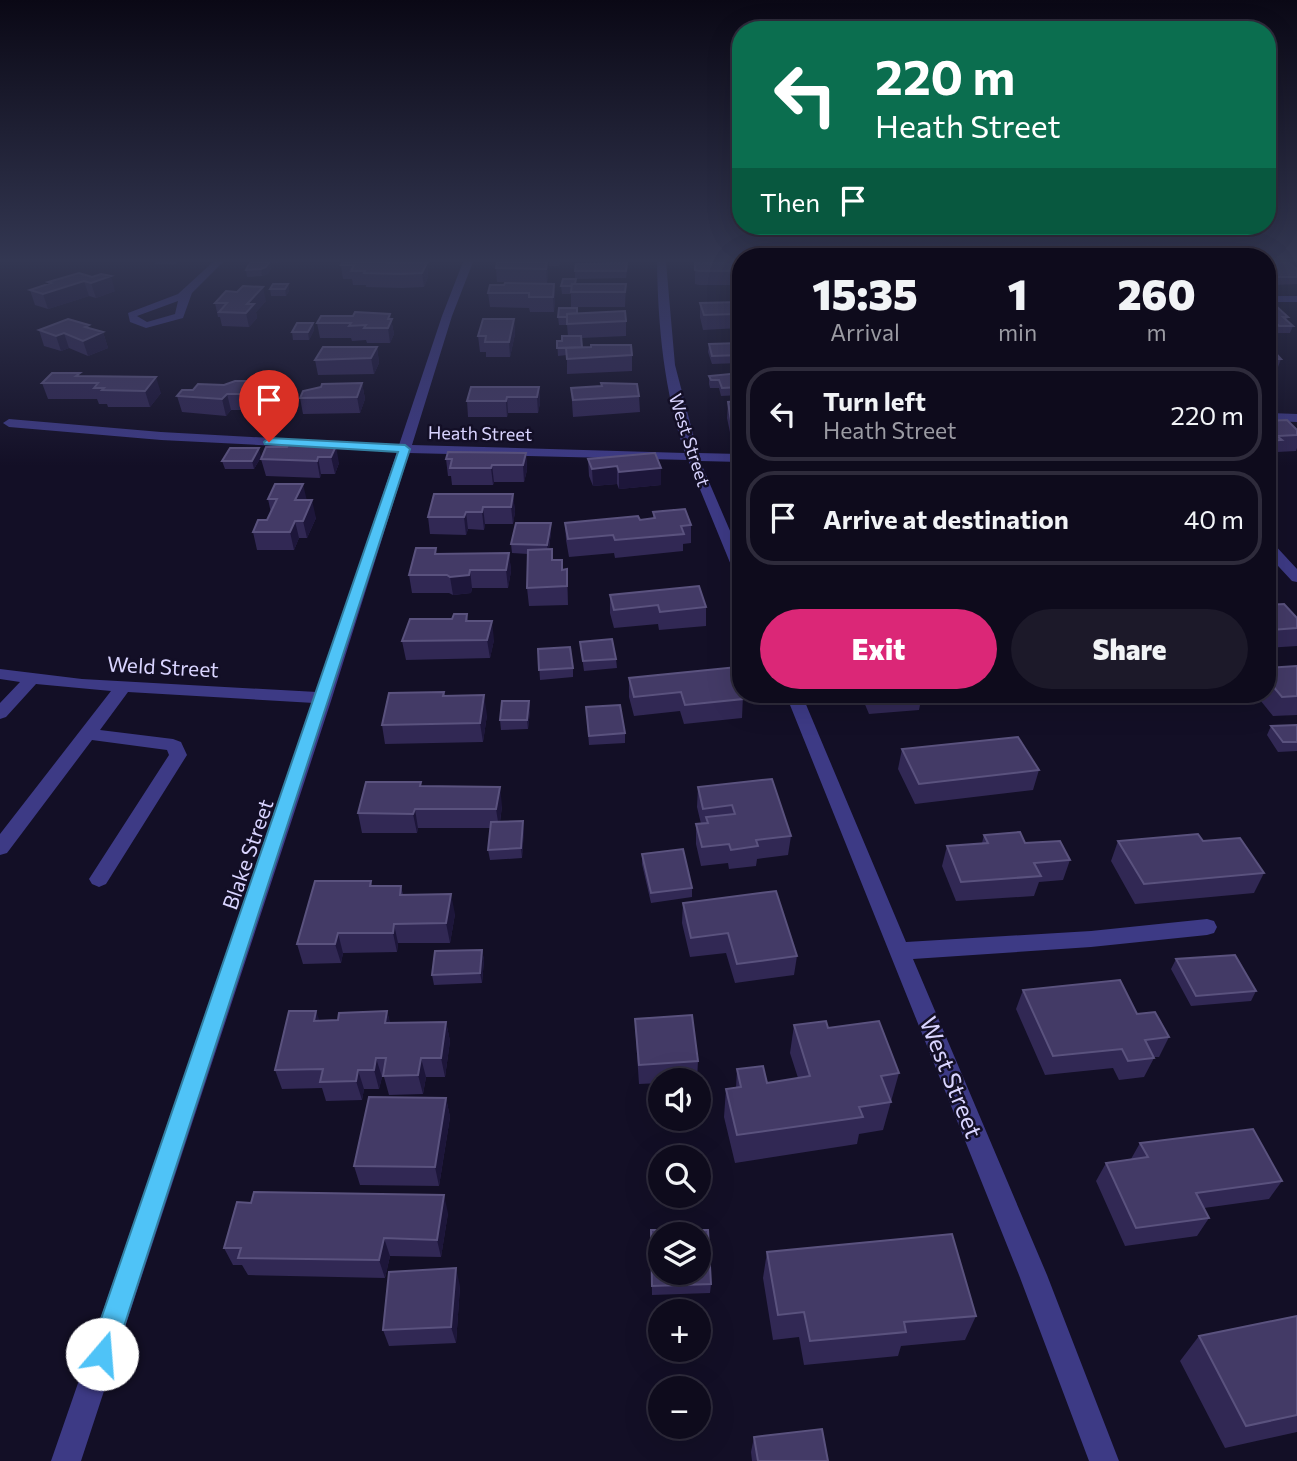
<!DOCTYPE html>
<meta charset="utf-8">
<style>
:root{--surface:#0e0b1c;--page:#1c1929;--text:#f1f3f6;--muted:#9b9ba3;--line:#2e2b3b;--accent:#db2777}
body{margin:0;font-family:Commissioner,sans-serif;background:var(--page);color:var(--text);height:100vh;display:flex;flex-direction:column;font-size:26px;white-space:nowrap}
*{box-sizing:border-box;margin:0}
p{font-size:23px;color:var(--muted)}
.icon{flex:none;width:38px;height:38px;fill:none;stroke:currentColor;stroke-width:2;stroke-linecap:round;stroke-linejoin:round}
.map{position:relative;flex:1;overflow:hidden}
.details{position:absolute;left:732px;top:248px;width:544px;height:455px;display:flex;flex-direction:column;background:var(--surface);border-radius:28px;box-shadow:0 7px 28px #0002,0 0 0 2px var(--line)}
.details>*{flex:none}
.banner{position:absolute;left:732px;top:21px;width:544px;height:214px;border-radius:28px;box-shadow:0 7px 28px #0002,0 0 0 2px var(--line);background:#0b6e4f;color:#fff;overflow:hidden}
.tools{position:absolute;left:648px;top:1068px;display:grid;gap:14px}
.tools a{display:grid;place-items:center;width:63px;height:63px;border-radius:50%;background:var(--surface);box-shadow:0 7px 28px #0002,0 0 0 2px var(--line);font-size:35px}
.pin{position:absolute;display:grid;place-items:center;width:60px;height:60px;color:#fff;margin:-72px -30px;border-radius:50% 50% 50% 0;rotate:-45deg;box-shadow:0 0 7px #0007}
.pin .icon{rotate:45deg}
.me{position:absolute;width:77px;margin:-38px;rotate:18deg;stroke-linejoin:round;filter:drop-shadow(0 0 5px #0008)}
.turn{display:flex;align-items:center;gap:24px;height:147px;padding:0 28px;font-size:32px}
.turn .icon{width:91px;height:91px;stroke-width:2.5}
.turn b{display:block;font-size:49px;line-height:60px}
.then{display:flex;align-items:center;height:66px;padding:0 28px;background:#0003;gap:14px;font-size:26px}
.eta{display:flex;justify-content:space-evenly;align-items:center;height:119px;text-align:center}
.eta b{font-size:42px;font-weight:800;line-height:49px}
.action{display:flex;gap:14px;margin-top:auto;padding:14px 28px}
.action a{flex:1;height:80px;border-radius:42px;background:var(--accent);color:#fff;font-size:28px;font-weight:800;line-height:80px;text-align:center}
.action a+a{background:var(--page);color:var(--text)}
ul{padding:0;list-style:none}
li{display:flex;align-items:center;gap:21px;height:94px;margin:0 14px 10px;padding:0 14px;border:4px solid var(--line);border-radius:28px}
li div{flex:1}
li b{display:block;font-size:26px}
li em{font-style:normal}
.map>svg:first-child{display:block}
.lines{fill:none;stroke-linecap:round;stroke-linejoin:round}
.minor{fill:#3d3a85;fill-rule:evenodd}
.wall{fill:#312854}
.shaded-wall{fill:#1d163a}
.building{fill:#433a66;stroke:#5a527e;stroke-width:2;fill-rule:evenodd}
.route{fill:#4fc3f7;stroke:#337fa1;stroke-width:2}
.labels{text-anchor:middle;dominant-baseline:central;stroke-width:5;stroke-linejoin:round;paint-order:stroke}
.far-street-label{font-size:18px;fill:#d9d4ff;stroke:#130f26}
.street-label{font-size:21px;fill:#d9d4ff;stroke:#130f26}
.near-street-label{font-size:24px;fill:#d9d4ff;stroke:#130f26}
</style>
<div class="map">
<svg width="1297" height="1461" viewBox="0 0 1297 1461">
<rect width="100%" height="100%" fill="#130f26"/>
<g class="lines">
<path class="minor" d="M213,262H223L192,293L183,318L146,328L130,322L128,313L178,294ZM178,301L175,314L147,322L137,316Z
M463,262H473L452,316L412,445L685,453C664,391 658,327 657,262H666L675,365L698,453L740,454V462L700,461L740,554V574L733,570L688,460L409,453L332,698L81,1461H51L314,703L128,692L100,730L173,739L181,742L187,755L106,884L99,887L92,884L89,879L169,755L167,750L92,740L7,853L0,855V834L111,691L36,684L6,717L0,719V703L20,682L0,679V669L82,679L317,692L397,452L161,440L9,427L3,423L9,419L161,432L399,445L442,316Z
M1267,296H1297V302H1267Z
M1267,413L1297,414V422L1267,421Z
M1267,541L1272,542L1297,569V582L1292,581L1267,554Z
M786,695H802L906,942L1091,931L1207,919L1214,921L1217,927L1214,933L1207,935L1091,947L913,959L1047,1275L1119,1461H1089L1019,1275Z"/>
</g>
<path class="wall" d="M155,262H178L174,265L156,264Z
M250,262H281L280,263H270L271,268L268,274L262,276L247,277L246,270Z
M343,262L427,263L428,277L424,287L402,288L366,287V285H353L352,279H343L341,265Z
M548,262V274L547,283L497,282L496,268Z
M549,262H560L559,266H549Z
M701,262H733V263L725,264H740V296L733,297V285H699L695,284V263H705Z
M1270,263L1297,269V284L1275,285L1267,278V268H1268Z
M627,270L626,278L575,279V271Z
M92,277L115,291L96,298L89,296L48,309L35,305L30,290L48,284V282Z
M576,279V284H626L625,307H571V294H562L561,286Z
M288,284L289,291L286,296H271L270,289Z
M554,284L555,299L554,312H530L529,308L490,307L488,293Z
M266,301L256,312L257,318L249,327L222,326L220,317H218L215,303Z
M740,302V328L703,330L700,317V303Z
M1267,305L1288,317L1287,320L1293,326L1290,333H1277L1267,325Z
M577,313L626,321V336L581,338L582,347L632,355V371L567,374V355L558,356L557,341H562L568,336L567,325H559L558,317Z
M390,314L394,334L390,343H367L366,340L352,341L351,338H320L317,323L353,316Z
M514,319L515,334L510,357H486V352H480L478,336Z
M313,323L314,330L309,340H293L292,332Z
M39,330L103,332L108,348L88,356L69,348L61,351L44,346Z
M740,343V363L712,364L708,352L709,344Z
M377,347L379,363L374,374L318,375L315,360Z
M1267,349L1281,359L1278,367H1267Z
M740,373V395L721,396L719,388H710L709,384V376Z
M81,376L161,393L150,407H108L107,404H99L97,399H48L42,383Z
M285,381L287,389L278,394L270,392L272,398L267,407H255L253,399L244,410H231L226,416L182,412L177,396L193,390L254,396L265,390L264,382Z
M362,383L365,399L360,413L303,414L300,398Z
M539,387L540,403L538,413H508L507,417H468L467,401Z
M571,388L639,396L640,412L573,417Z
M740,401V437H731L727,418L728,402Z
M1267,421L1297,430V448L1296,451L1277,452L1275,457H1267Z
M323,442L324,446L339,463L335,474H321L320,478L266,476L261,459L287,447Z
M526,453L527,470L524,482H494L493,485H452L451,476H448L446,459Z
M655,453L661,485L619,489L617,484L593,486L589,476L588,459Z
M261,457L254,469H225L222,461Z
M513,494L515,512L513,524H485L484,530L468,529L466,535L430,534L428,517Z
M268,499L306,500L316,518L307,538H299L294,550H257L253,532L267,520L271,513Z
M653,512L691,525V543L683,544V551L615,558L614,553L569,557L566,540L565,523L653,519Z
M551,523V532L549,549L553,560L562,570L567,569L568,605L529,606L527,588L528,554L512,553L511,544Z
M509,553L511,571L508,588H472L471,593L453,595L449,593H412L409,575L437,554Z
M610,595L706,607V626L659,630L658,624L614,628L610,613Z
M1267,605L1297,618V646L1267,648Z
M467,614L468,621L494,640L490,658L406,660L402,641L452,619Z
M580,642L616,659L617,668L584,671Z
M538,649L573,668V677L540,680Z
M1297,666V715L1273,716L1256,695H1267V668Z
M740,675V695H743L742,718L684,724L680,711L634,716L629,697V678Z
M444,692L445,696L487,715L483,742L385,744L382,725Z
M861,695H936L935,699L931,700L930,704L920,705L919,710L869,714Z
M529,701L530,710L528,729L501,730L500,720Z
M586,707L625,733V743L589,745Z
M1297,725V751L1278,752L1267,735L1271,726Z
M902,749L1039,770L1033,790L915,804L898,769Z
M422,786L502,806L500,822L524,830L522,858L490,860L488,850L490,828H418L417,833H362L358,813Z
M698,787L791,836L788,855L757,859L756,866L729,869L728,863L701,866L696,844V824H701L697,807Z
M984,835L1025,843L1070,860L1063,880L1039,882L1034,896L956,901L942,866L947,846L982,843Z
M1118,841H1203L1264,873L1254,893L1135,904L1111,861Z
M642,854L692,888V897L651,903L642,864Z
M371,881L372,886H401L403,895L455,914L450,943H398L397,952L343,953L341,963L303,964L297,944Z
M683,903L797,956L794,975L735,983L726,953L690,957L682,923Z
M482,950L484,960L482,983L434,985L432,975Z
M1176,959L1256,991L1251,1001L1191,1006L1171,969Z
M1023,990L1137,1014L1169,1037L1159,1057H1154V1058L1144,1077L1119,1080L1113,1068L1045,1075L1016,1009Z
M387,1011L390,1023L446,1022L450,1041L445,1077H426L423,1094L389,1095L384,1077H382L379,1089H364L362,1100L326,1101L322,1088L282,1089L275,1070L320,1020H338Z
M635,1019L698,1061L697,1080H660V1083L639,1084L636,1039Z
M794,1025L828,1028L899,1073L883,1130L859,1134L857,1144L735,1163L724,1117L726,1089L736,1088L737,1069L767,1083L798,1078L790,1053Z
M446,1098L450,1117L439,1186L360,1185L354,1166Z
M1140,1143L1282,1181L1269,1199L1204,1208L1209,1218L1197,1236L1125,1246L1096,1181L1106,1163L1131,1159Z
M448,1213L441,1257L390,1256L385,1278L248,1275L242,1265H233L224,1248Z
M651,1230L711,1284L710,1293L652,1295Z
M767,1252L976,1316L965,1340L901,1346L898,1356L804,1365L799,1337L773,1340L763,1278Z
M460,1286L456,1343L389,1346L383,1330Z
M1297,1316V1432L1225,1448L1180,1361L1199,1336Z
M754,1437L828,1461H752L751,1452Z"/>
<path class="shaded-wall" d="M269,262L271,268L268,274L262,276L261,269Z
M548,262V274L547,283L546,269Z
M427,263L428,277L424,287L422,273Z
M111,276L115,291L96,298L91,283Z
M84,281L89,296L48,309L43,294Z
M288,284L289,291L286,296L285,289Z
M554,284L555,299L554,312L553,297Z
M263,287L266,301L256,312L257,318L249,327L246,313L247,304Z
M390,314L394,334L390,343L388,328V319Z
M736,314H740V328L735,329Z
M514,319L515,334L510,357L509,342Z
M313,323L314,330L309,340L308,332Z
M89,325L93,337L103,332L108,348L88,356L83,341L85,327Z
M64,333L69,348L61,351L56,336Z
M377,347L379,363L374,374L371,358Z
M156,377L161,393L150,407L145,391Z
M251,381L255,397L244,410L240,394Z
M285,381L287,389L278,394L276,386Z
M362,383L365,399L360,413L357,397Z
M539,387L540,403L538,413L537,397Z
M270,390L272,398L267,407L265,398Z
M227,394L231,410L226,416L222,399Z
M507,397L508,413L507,417L506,401Z
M336,446L339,463L335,474L331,457Z
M259,448L261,457L254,469L252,461Z
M526,453L527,470L524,482L523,465Z
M318,457L321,474L320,478L317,461Z
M492,465L494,482L493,485L491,468Z
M617,466V484L593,486L592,469Z
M661,468V485L619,489V472Z
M303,484L307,501L295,500Z
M513,494L515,512L513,524L511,507Z
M312,500L316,518L307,538L303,521Z
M483,507L485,524L484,530L482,512Z
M466,512L468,529L466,535L464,517Z
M295,521L299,538L294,550L290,532Z
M551,523V532L548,554L547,545Z
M509,553L511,571L508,588L506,570Z
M470,570L472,588L471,593L453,595L450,577Z
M492,621L494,640L490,658L487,640Z
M484,695L487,715L483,742L480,723Z
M529,701L530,710L528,729L527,720Z
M500,787L502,806L499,828L496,809Z
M415,809L418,828L417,833L413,814Z
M523,821L524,830L522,858L521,848Z
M451,894L455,914L450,943L446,923Z
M394,924L398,943L397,952L393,933Z
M338,933L343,953L341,963L335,944Z
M482,950L484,960L482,983L480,973Z
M316,1011L323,1030L314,1021Z
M387,1011L392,1031L385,1023Z
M446,1022L450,1041L445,1077L441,1058Z
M376,1058L382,1077L379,1089L374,1070Z
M421,1058L426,1077L423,1094L418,1075Z
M358,1070L364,1089L362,1100L356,1081Z
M446,1098L450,1117L439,1186L435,1167Z
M444,1195L448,1213L441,1257L437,1240Z
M384,1238L390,1256L385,1278L379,1260Z
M456,1268L460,1286L456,1343L451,1327Z"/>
<path class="building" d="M250,262H269L266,267L261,269L246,270Z
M343,262H388L387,263H427L422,273L400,274L364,273L365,271H351L354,265H341Z
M497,262H547L546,269L496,268Z
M706,262H725V264H706Z
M627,263L626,271H575L576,264Z
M695,263L740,264V282L733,283L735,271H699L695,270Z
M1270,263H1289L1297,269V277H1278L1267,269V268L1275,267Z
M79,273L92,277L101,274L111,276L91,283L84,281L43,294L30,290L51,283L48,282Z
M563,279H576L575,284H572L571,286H561Z
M505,283L554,284L553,297H529V293H488L490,285H504Z
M273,284H288L285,289H270Z
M572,284H626L625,292H571Z
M243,286L263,287L247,304H254L246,313L219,312L227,303H215L226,291L237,292Z
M740,302V314H736L704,315L700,303Z
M1267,305H1275L1288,317H1283L1293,326H1279L1270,317H1267Z
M559,308H577V313L567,314V317H558Z
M625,311L626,321L567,324V314Z
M355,312L390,314L388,319H392L388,328H364L366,325L349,326L351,323H317L321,316H353Z
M68,319L89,325L85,327L103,332L83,341L64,333L56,336L39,330Z
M483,319H514L509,342H485L486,336H478Z
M297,323H313L308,332H292Z
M562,336H581L582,347L557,348V341H562Z
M740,343V355L712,356L709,344Z
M591,345H631L632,355L567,359L566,348L591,347Z
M323,347H377L371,358L315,360Z
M1267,349H1272L1281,359H1267Z
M52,373H80L76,376L156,377L145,391L102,390L104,388H94L98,383H42Z
M740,373V387L722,388L719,380H711L709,376Z
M273,378L285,381L276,386L264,382Z
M235,381H251L240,394H227L222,399L177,396L182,390H193L198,384L224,385Z
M362,383L357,397L300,398L303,391L321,387L322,384Z
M601,383L637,384L639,396L573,400L571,388L602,386Z
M471,387H539L537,397H507L506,401H467Z
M258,390H270L265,398H253Z
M740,401V421H731L728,402Z
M1287,420L1297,430V435L1277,436L1282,440L1267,441V425H1269L1267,421Z
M323,442L322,446H336L331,457H318L317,461L261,459L266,447H287L289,443Z
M230,448H259L252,461H222Z
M448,452L526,453L523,465H492L491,468H450L452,459H446Z
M655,453L661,468L619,472L617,466L592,469L588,459Z
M275,484H303L295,500H312L303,521H295L290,532H253L258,520H267L277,499H268Z
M434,494H513L511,507H483L482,512H466L464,517H428Z
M685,509L691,525L681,526L684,534L615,540L613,535L568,539L565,523L638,516L640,520L655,518L653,512Z
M516,523H551L547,545L511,544Z
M416,548H436L435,554L509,553L506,570H470L469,575L450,577L447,575H409Z
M552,549V560H562V570L567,569V586L527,588L528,550Z
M699,586L706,607L660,612L658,605L614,610L610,595Z
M1284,604L1297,618V628L1271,630L1273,633H1267V605Z
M454,614H467L466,621H492L487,640L402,641L410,619H452Z
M612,639L616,659L583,661L580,642Z
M570,647L573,668L539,670L538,649Z
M1297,666V696L1282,697L1267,679V668Z
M737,667L740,675V686H739L740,695H742L743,699L685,705L681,692L634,697L629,678Z
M444,692L443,696L484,695L480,723L382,725L389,693Z
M502,701H529L527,720H500Z
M620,705L625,733L589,736L586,707Z
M1297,725V742H1283L1271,726Z
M1018,737L1039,770L919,784L902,749Z
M772,779L791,836L756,840L758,846L731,850L729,844L702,847L696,824L708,823L706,817L735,814L732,805L703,809L698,787Z
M366,782H421L420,786L500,787L496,809H415L413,814L358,813Z
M523,821L521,848L488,850L491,822Z
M1020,832L1025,843L1060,841L1070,860L1034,863L1041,876L961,882L947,846L988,843L984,835Z
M1198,834L1203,841L1240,838L1264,873L1144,884L1118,841Z
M683,849L692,888L651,893L642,854Z
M315,881H371L370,886H401L400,895L451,894L446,923L394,924L393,933H338L335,944H297Z
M776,891L797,956L737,964L728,933L691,938L683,903Z
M482,950L480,973L432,975L435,951Z
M1235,955L1256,991L1196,996L1176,959Z
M1120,980L1137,1014L1155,1012L1169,1037L1145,1040L1154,1058L1128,1061L1122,1049L1053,1056L1023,990Z
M289,1011H316L314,1021L338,1020L339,1013L387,1011L385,1023L446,1022L441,1058H421L418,1075L383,1076L386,1058H376L374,1070H358L356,1081L320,1082L323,1069L275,1070Z
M692,1015L698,1061L639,1065L635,1019Z
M826,1021L828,1028L879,1021L899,1073L881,1076L891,1102L859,1107L863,1117L737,1135L726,1089L741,1087L737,1069L763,1066L767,1083L810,1076L794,1025Z
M369,1097L446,1098L435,1167L354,1166Z
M1253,1129L1282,1181L1196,1193L1209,1218L1136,1228L1106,1163L1148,1157L1140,1143Z
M254,1192L444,1195L437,1240L384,1238L379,1260L238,1258L241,1248H224L237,1202L251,1203Z
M651,1230H708L711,1284L652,1286ZM660,1234H698V1272H660Z
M952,1234L976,1316L904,1322L906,1332L810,1341L804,1312L778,1315L767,1252Z
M456,1268L451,1327L383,1330L389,1272Z
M1297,1316V1415L1246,1426L1199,1336Z
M822,1429L828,1461H758L754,1437Z"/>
<linearGradient id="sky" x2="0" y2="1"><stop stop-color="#0a0815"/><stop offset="0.56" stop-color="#333752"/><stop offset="1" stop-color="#333752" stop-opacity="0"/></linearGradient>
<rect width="1297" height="466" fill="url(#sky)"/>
<path class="route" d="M269,438L405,445L410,449L115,1354L112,1363L102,1367L93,1363L89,1354L398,452L265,444L264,442Z"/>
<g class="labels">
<g class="far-street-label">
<text transform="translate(480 433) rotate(1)">Heath Street</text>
<text transform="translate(690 440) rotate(72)">West Street</text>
</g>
<g class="street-label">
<text transform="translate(163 666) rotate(3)">Weld Street</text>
<text transform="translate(247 854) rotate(-71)">Blake Street</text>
</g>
<g class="near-street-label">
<text transform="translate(952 1077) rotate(68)">West Street</text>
</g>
</g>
</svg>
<div class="tools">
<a><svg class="icon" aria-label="sound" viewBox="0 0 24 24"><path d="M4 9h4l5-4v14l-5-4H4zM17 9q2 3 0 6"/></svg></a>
<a><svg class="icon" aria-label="search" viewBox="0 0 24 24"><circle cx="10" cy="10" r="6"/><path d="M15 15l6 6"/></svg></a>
<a><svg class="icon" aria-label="layers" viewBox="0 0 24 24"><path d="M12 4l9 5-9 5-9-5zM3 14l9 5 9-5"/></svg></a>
<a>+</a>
<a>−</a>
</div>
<div class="pin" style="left:269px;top:442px;background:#d93025"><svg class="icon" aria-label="arrive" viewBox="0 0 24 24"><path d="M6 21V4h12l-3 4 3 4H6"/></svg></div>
<svg class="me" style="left:102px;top:1354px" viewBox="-20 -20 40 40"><circle r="19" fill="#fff"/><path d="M0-13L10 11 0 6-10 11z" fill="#4fc3f7"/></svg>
<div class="banner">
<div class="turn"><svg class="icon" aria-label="left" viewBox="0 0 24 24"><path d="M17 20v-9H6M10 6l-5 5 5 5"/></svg><div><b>220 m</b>Heath Street</div></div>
<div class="then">Then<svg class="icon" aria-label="arrive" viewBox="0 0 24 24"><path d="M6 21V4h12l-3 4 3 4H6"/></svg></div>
</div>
<section class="details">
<div class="eta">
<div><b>15:35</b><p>Arrival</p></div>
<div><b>1</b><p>min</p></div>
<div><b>260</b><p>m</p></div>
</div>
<ul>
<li><svg class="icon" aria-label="left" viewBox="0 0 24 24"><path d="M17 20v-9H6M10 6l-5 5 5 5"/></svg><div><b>Turn left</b><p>Heath Street</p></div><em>220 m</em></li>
<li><svg class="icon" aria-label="arrive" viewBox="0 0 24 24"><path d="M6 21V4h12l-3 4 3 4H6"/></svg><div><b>Arrive at destination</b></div><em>40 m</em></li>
</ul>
<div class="action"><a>Exit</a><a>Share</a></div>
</section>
</div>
